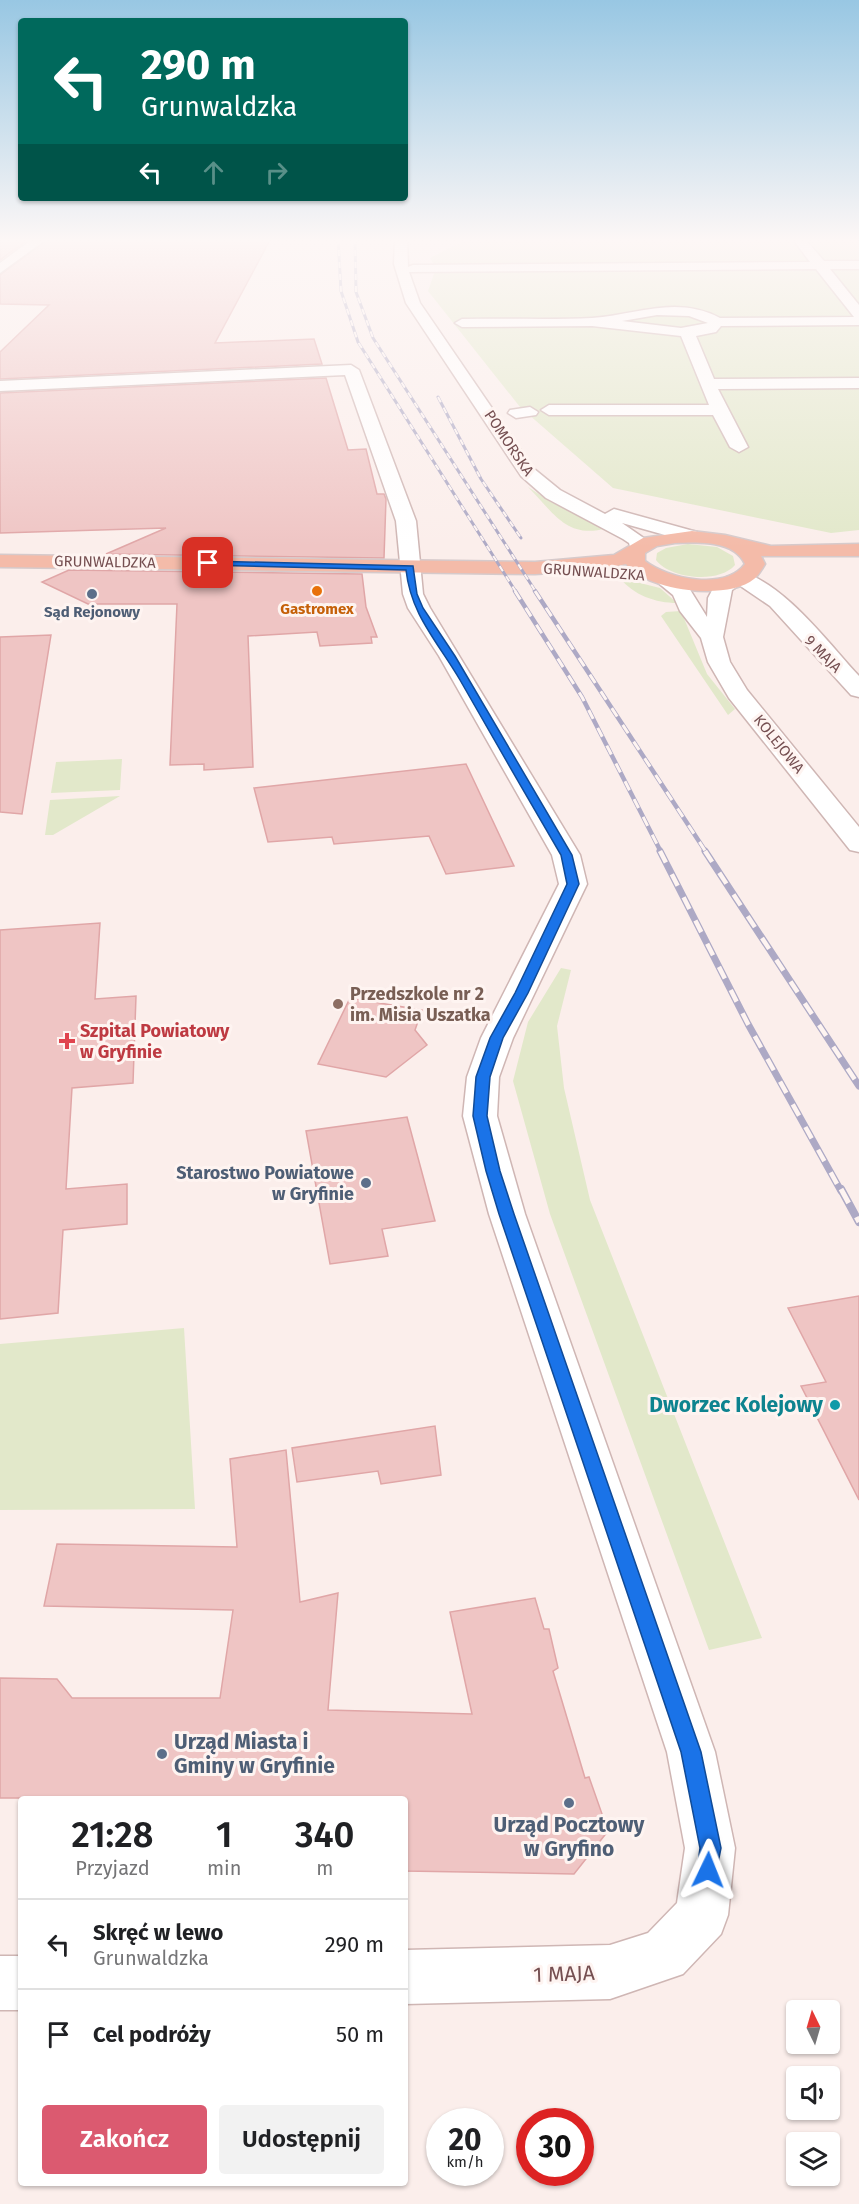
<!DOCTYPE html>
<html lang="pl">
<meta charset="utf-8">
<style>
:root{--surface:#fff;--page:#f2f2f2;--text:#202124;--muted:#757577;--line:#e0e0e0;--accent:#db5a70}
body{margin:0;font-family:"Fira Sans",sans-serif;background:var(--page);color:var(--text);height:100vh;display:flex;flex-direction:column;font-size:22px;white-space:nowrap}
*{box-sizing:border-box;margin:0}
p{font-size:20px;color:var(--muted)}
.icon{flex:none;width:33px;height:33px;fill:none;stroke:currentColor;stroke-width:2;stroke-linecap:round;stroke-linejoin:round}
.map{position:relative;flex:1;overflow:hidden}
.panel{position:absolute;left:18px;top:1796px;width:390px;height:390px;display:flex;flex-direction:column;background:var(--surface);border-radius:6px;box-shadow:0 2px 4px #0004}
.panel>*{flex:none}
.guide{position:absolute;left:18px;top:18px;width:390px;height:183px;border-radius:6px;box-shadow:0 2px 4px #0004;background:#00695c;color:#fff;overflow:hidden}
.needle{width:39px;rotate:355deg}
.controls{position:absolute;left:786px;top:2000px;display:grid;gap:12px}
.controls a{display:grid;place-items:center;width:54px;height:54px;border-radius:6px;background:var(--surface);box-shadow:0 2px 4px #0004;font-size:30px}
.speed{position:absolute;left:426px;top:2108px;display:flex;gap:12px;font-size:30px;font-weight:700;text-align:center}
.speed>*{display:grid;place-content:center;width:78px;height:78px;border-radius:50%;background:var(--surface);box-shadow:0 2px 4px #0004;line-height:1}
.speed small{font-size:15px;font-weight:400}
.speed .limit{border:9px solid #d22;background:#fff;color:#111}
.pin{position:absolute;display:grid;place-items:center;width:51px;height:51px;color:#fff;margin:-26px;border-radius:12px;box-shadow:0 3px 9px #0006}
.me{position:absolute;width:66px;margin:-33px;rotate:2deg;stroke-linejoin:round;filter:drop-shadow(0 0 4px #0008)}
.turn{display:flex;align-items:center;gap:21px;height:126px;padding:0 24px;font-size:27px}
.turn .icon{width:78px;height:78px;stroke-width:2.5}
.turn b{display:block;font-size:42px;line-height:51px}
.lanes{display:flex;align-items:center;height:57px;padding:0 24px;background:#0003;justify-content:center;gap:30px;direction:ltr}
.lanes .off{opacity:.35}
.eta{display:flex;justify-content:space-evenly;align-items:center;height:102px;text-align:center}
.eta b{font-size:36px;font-weight:600;line-height:42px}
.action{display:flex;gap:12px;margin-top:auto;padding:12px 24px}
.action a{flex:1;height:69px;border-radius:6px;background:var(--accent);color:#fff;font-size:24px;font-weight:600;line-height:69px;text-align:center}
.action a+a{background:var(--page);color:var(--text)}
ul{padding:0;list-style:none}
li{display:flex;align-items:center;gap:18px;height:90px;padding:0 24px;border-top:2px solid var(--line)}
li div{flex:1}
li b{display:block;font-size:22px}
li em{font-style:normal}
.map>svg:first-child{display:block}
.green{fill:#e2e8ca}
.building{fill:#efc5c4;stroke:#e0a6a7;stroke-width:1.5}
.lines{fill:none;stroke-linecap:round;stroke-linejoin:round}
.minor-casing{stroke:#cfb6b4;stroke-width:3}
.major-casing{stroke:#d6cacb;stroke-width:3}
.minor{fill:#fff;fill-rule:evenodd}
.major{fill:#f4bba9;fill-rule:evenodd}
.rail-far3-casing{stroke:#ada9c5;stroke-width:3}
.rail-far2-casing{stroke:#ada9c5;stroke-width:4.5}
.rail-far1-casing{stroke:#ada9c5;stroke-width:7}
.rail-casing{stroke:#ada9c5;stroke-width:8}
.rail-far3{stroke:#fef4f1;stroke-width:2;stroke-dasharray:6;stroke-linecap:butt}
.rail-far2{stroke:#fef4f1;stroke-width:3;stroke-dasharray:10;stroke-linecap:butt}
.rail-far1{stroke:#fef4f1;stroke-width:4.5;stroke-dasharray:13;stroke-linecap:butt}
.rail{stroke:#fef4f1;stroke-width:5;stroke-dasharray:16;stroke-linecap:butt}
.route{fill:#1a73e8;stroke:#114b97;stroke-width:1.5}
.food-dot{fill:#e8710a;stroke:#fef4f1;stroke-width:2}
.service-dot{fill:#5c6f8a;stroke:#fef4f1;stroke-width:2}
.education-dot{fill:#8d6e63;stroke:#fef4f1;stroke-width:2}
.health-dot{fill:#e0444e;stroke:#fef4f1;stroke-width:2}
.culture-dot{fill:#0f9aa8;stroke:#fef4f1;stroke-width:2}
.labels{text-anchor:middle;dominant-baseline:central;stroke-width:6;stroke-linejoin:round;paint-order:stroke}
.far-street-label{font-size:15px;fill:#754f51;stroke:#fef4f1}
.far-food-label{font-size:15px;font-weight:bold;fill:#c56008;stroke:#fef4f1}
.far-service-label{font-size:15px;font-weight:bold;fill:#4e5e75;stroke:#fef4f1}
.education-label{font-size:18px;font-weight:bold;fill:#785e54;stroke:#fef4f1;text-anchor:start}
.health-label{font-size:18px;font-weight:bold;fill:#be3a42;stroke:#fef4f1;text-anchor:start}
.service-label{font-size:18px;font-weight:bold;fill:#4e5e75;stroke:#fef4f1;text-anchor:end}
.near-culture-label{font-size:21px;font-weight:bold;fill:#0d838f;stroke:#fef4f1;text-anchor:end}
.near-service-label{font-size:21px;font-weight:bold;fill:#4e5e75;stroke:#fef4f1;text-anchor:start}
.near-street-label{font-size:21px;fill:#754f51;stroke:#fef4f1}
</style>
<div class="map">
<svg width="859" height="2204" viewBox="0 0 859 2204">
<rect width="100%" height="100%" fill="#fbeeeb"/>
<path class="green" d="M469,238H859V530L831,533L613,488L520,407L428,291L436,268L430,258Z
M528,487L551,502L607,528C567,540 553,512 528,487Z
M688,544L717,547L733,556L735,565C719,584 670,579 656,560L657,553L666,548Z
M620,578L660,588L677,603C656,603 633,595 620,578Z
M681,611L707,674L735,709L728,715L661,616L666,612Z
M122,759L120,790L51,793L56,762Z
M120,796L53,835H45L50,800Z
M561,968L571,970L557,1026L564,1088L590,1200L762,1638L709,1650L550,1214L513,1081L528,1022Z
M184,1328L195,1509L0,1510V1344Z"/>
<path class="building" d="M0,238H30L0,260Z
M50,238L270,240L215,343L314,339L322,364L0,379V352L49,305L0,304V275Z
M326,378L348,450L366,449L377,494H384L386,499L384,558L106,554L166,528L0,533V393Z
M69,570L362,574L366,607L377,637H371L372,643L320,646L317,632L248,636L253,767L204,770V764L170,765L177,604H88L42,582Z
M51,635L22,814L0,812V637Z
M466,764L514,866L446,874L429,836L334,844L332,837L268,842L254,788Z
M100,923L95,999L136,996L133,1083L72,1088L66,1189L127,1184V1224L63,1230L58,1313L0,1319V930Z
M350,998L422,1010L415,1030L427,1045L386,1077L318,1064Z
M407,1117L435,1221L382,1229L388,1256L330,1264L306,1131Z
M859,1296V1500L801,1386L826,1382L788,1308Z
M435,1426L441,1475L381,1484L378,1471L297,1482L292,1448Z
M286,1450L300,1602L338,1593L328,1710L472,1714L450,1612L535,1598L544,1629H549L558,1668L553,1671L585,1778L589,1777L608,1831L574,1874L405,1871V1798H0V1678L57,1679L72,1698H220L233,1610L44,1606L57,1544L237,1547L230,1459Z"/>
<g class="lines">
<defs>
<path id="minor" d="M34,238H48L0,273V263Z
M395,238H407L408,267L413,265L810,262L792,238H804L824,261H859V269H830L859,305V325L721,326L716,332L696,336L714,379L859,378V388L718,389L748,447L739,452L730,447L713,415H549L541,410L549,405H709L681,336L592,326L462,327L455,323L462,319C505,318 549,320 592,318C637,315 676,295 720,318L854,317L816,269L409,272L420,303L533,468L560,490L605,514L614,509L697,532L700,536L690,542L622,523L648,541L649,548L646,552H632L629,543L623,539L546,498L521,476L406,303L394,264ZM657,315L689,316L708,323L681,328L622,321Z
M351,365L359,370L416,521L423,594L430,608L580,855L587,884L513,1038L499,1077L497,1116L525,1214L715,1752L735,1848L728,1915L721,1934L683,1974L610,1999L405,2004V1950L610,1945L648,1933L677,1903L685,1848L667,1752L489,1214L463,1116L467,1077L481,1038L559,884L552,855L439,656L408,608L403,594L396,521L345,375L0,391V381Z
M530,407L538,412L536,415L516,418L508,413L510,410Z
M741,572C784,583 829,644 859,676V697L851,695L770,606L739,585L732,590L723,637L730,662L747,690L859,827V852L850,850L729,698L708,662L701,638L680,611L673,595L656,581L659,577L666,575L689,588L707,617L708,598L717,581Z
M0,1956H21V2010H0Z"/>
<path id="major" d="M692,531L725,535L771,546L859,544V556H761L765,564C762,569 758,576 754,579C727,601 647,591 626,564L597,570L535,574L0,567V555L535,562L614,555L643,538ZM675,543C698,542 734,540 745,564C725,591 668,579 645,561V553L657,546Z"/>
</defs>
<use href="#minor" class="minor-casing"/>
<use href="#major" class="major-casing"/>
<use href="#minor" class="minor"/>
<use href="#major" class="major"/>
<defs>
<path id="rail-far3" d="M338,238L341,291L358,342L516,592
M355,238L356,292L373,338L536,592
M438,397L481,479L521,538"/>
<path id="rail-far2" d="M515,591L582,697L661,852
M535,591L706,852"/>
<path id="rail-far1" d="M660,851L748,1024L841,1191
M705,851L859,1086"/>
<path id="rail" d="M841,1189L859,1222"/>
</defs>
<use href="#rail-far3" class="rail-far3-casing"/>
<use href="#rail-far2" class="rail-far2-casing"/>
<use href="#rail-far1" class="rail-far1-casing"/>
<use href="#rail" class="rail-casing"/>
<use href="#rail-far3" class="rail-far3"/>
<use href="#rail-far2" class="rail-far2"/>
<use href="#rail-far1" class="rail-far1"/>
<use href="#rail" class="rail"/>
</g>
<linearGradient id="sky" x2="0" y2="1"><stop stop-color="#98c7e3"/><stop offset="0.44" stop-color="#fdf7f6"/><stop offset="1" stop-color="#fdf7f6" stop-opacity="0"/></linearGradient>
<rect width="859" height="547" fill="url(#sky)"/>
<path class="route" d="M208,561L413,566L417,594L423,608L455,656L572,855L579,884L528,993L503,1038L490,1077L487,1116L500,1171L514,1214L701,1752L721,1848L715,1878L708,1881L700,1878L697,1870L700,1848L681,1752L499,1214L486,1171L473,1116L476,1077L490,1038L515,993L567,884L561,855C527,797 493,738 460,680C437,641 411,615 406,570L205,565Z"/>
<circle class="food-dot" cx="317" cy="591" r="6"/>
<g class="service-dot">
<circle cx="92" cy="594" r="6"/>
<circle cx="366" cy="1183" r="6"/>
<circle cx="162" cy="1754" r="6"/>
<circle cx="569" cy="1803" r="6"/>
</g>
<circle class="education-dot" cx="338" cy="1004" r="6"/>
<path class="health-dot" d="M64 1032h6v6h6v6h-6v6h-6v-6h-6v-6h6z"/>
<circle class="culture-dot" cx="835" cy="1405" r="6"/>
<g class="labels">
<g class="far-street-label">
<text transform="translate(509 443) rotate(56)">POMORSKA</text>
<text transform="translate(105 562) rotate(1)">GRUNWALDZKA</text>
<text transform="translate(594 572) rotate(4)">GRUNWALDZKA</text>
<text transform="translate(823 654) rotate(46)">9 MAJA</text>
<text transform="translate(779 744) rotate(51)">KOLEJOWA</text>
</g>
<g class="far-food-label">
<text x="317" y="609">Gastromex</text>
</g>
<g class="far-service-label">
<text x="92" y="612">Sąd Rejonowy</text>
</g>
<g class="education-label">
<text x="350" y="994">Przedszkole nr 2<tspan x="350" dy="21">im. Misia Uszatka</tspan></text>
</g>
<g class="health-label">
<text x="80" y="1031">Szpital Powiatowy<tspan x="80" dy="21">w Gryfinie</tspan></text>
</g>
<g class="service-label">
<text x="354" y="1173">Starostwo Powiatowe<tspan x="354" dy="21">w Gryfinie</tspan></text>
</g>
<g class="near-culture-label">
<text x="823" y="1405">Dworzec Kolejowy</text>
</g>
<g class="near-service-label">
<text x="174" y="1742">Urząd Miasta i<tspan x="174" dy="24">Gminy w Gryfinie</tspan></text>
<text x="569" y="1825" text-anchor="middle">Urząd Pocztowy<tspan x="569" dy="24">w Gryfino</tspan></text>
</g>
<g class="near-street-label">
<text transform="translate(564 1974) rotate(-2)">1 MAJA</text>
</g>
</g>
</svg>
<div class="controls">
<a><svg class="needle" viewBox="-14 -14 28 28"><path d="M0-13l5 13h-10z" fill="#e53935"/><path d="M0 13l5-13h-10z" fill="#757577"/></svg></a>
<a><svg class="icon" aria-label="sound" viewBox="0 0 24 24"><path d="M4 9h4l5-4v14l-5-4H4zM17 9q2 3 0 6"/></svg></a>
<a><svg class="icon" aria-label="layers" viewBox="0 0 24 24"><path d="M12 4l9 5-9 5-9-5zM3 14l9 5 9-5"/></svg></a>
</div>
<div class="speed"><div>20<small>km/h</small></div><div class="limit">30</div></div>
<div class="pin" style="left:208px;top:563px;background:#d93025"><svg class="icon" aria-label="arrive" viewBox="0 0 24 24"><path d="M6 21V4h12l-3 4 3 4H6"/></svg></div>
<svg class="me" style="left:708px;top:1870px" viewBox="-20 -20 40 40"><path d="M0-17L14 15 0 8-14 15z" fill="#1a73e8" stroke="#fff" stroke-width="4"/></svg>
<div class="guide">
<div class="turn"><svg class="icon" aria-label="left" viewBox="0 0 24 24"><path d="M17 20v-9H6M10 6l-5 5 5 5"/></svg><div><b>290 m</b>Grunwaldzka</div></div>
<div class="lanes"><svg class="icon" aria-label="left" viewBox="0 0 24 24"><path d="M17 20v-9H6M10 6l-5 5 5 5"/></svg><svg class="icon off" aria-label="ahead" viewBox="0 0 24 24"><path d="M12 20V5M6 11l6-6 6 6"/></svg><svg class="icon off" aria-label="right" viewBox="0 0 24 24"><path d="M7 20v-9h11M14 6l5 5-5 5"/></svg></div>
</div>
<section class="panel">
<div class="eta">
<div><b>21:28</b><p>Przyjazd</p></div>
<div><b>1</b><p>min</p></div>
<div><b>340</b><p>m</p></div>
</div>
<ul>
<li><svg class="icon" aria-label="left" viewBox="0 0 24 24"><path d="M17 20v-9H6M10 6l-5 5 5 5"/></svg><div><b>Skręć w lewo</b><p>Grunwaldzka</p></div><em>290 m</em></li>
<li><svg class="icon" aria-label="arrive" viewBox="0 0 24 24"><path d="M6 21V4h12l-3 4 3 4H6"/></svg><div><b>Cel podróży</b></div><em>50 m</em></li>
</ul>
<div class="action"><a>Zakończ</a><a>Udostępnij</a></div>
</section>
</div>
